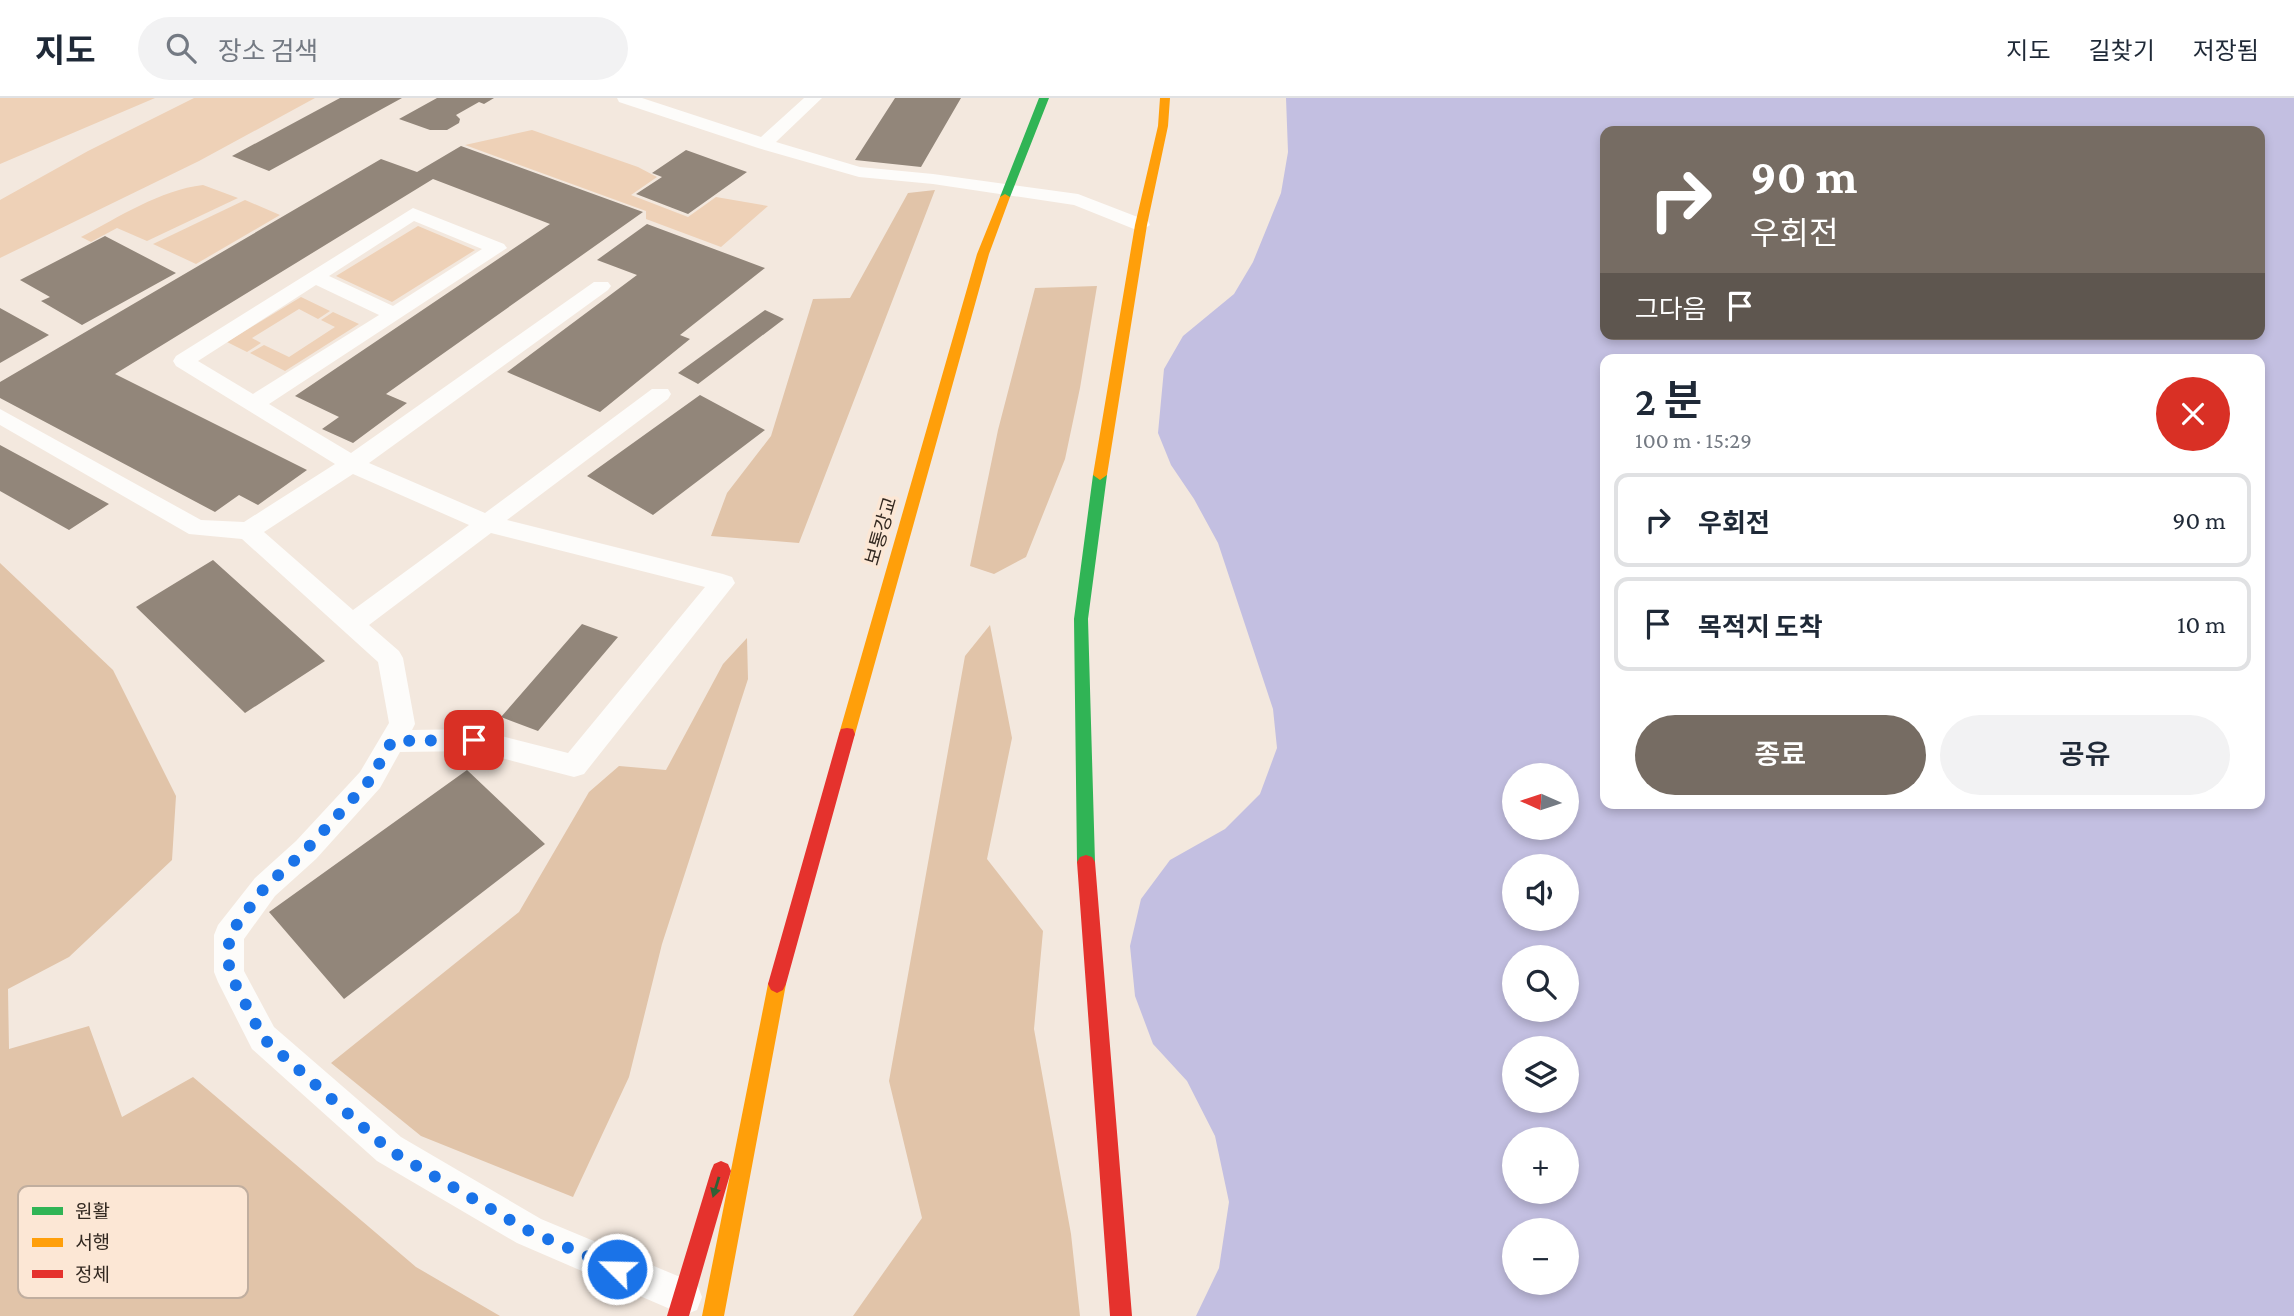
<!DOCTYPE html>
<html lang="ko">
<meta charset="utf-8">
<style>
:root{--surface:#fff;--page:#f2f2f3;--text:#1f2937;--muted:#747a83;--line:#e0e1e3;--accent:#766c63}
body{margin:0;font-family:"Crimson Pro","Noto Sans KR",serif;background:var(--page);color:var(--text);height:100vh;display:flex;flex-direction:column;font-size:26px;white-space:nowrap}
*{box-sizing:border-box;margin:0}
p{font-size:23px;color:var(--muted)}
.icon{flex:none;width:38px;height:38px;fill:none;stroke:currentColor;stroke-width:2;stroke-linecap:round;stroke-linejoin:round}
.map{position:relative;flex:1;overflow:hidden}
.drawer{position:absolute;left:1600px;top:256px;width:665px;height:455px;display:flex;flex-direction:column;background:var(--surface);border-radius:14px;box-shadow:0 4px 10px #0003}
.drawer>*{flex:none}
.guide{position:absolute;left:1600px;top:28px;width:665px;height:214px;border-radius:14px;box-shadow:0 4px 10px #0003;background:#766c63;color:#fff;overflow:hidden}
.needle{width:46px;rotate:273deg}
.tools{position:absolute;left:1502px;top:665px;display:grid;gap:14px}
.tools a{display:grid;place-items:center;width:77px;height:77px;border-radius:50%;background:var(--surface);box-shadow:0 4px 10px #0003;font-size:35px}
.pin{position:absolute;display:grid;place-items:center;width:60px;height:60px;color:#fff;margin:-30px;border-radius:14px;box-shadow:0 4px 10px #0006}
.me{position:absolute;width:77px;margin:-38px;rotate:293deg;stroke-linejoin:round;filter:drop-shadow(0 0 5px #0008)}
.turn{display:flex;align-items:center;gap:24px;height:147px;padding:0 35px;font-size:32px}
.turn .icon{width:91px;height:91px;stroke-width:2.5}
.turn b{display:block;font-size:49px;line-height:60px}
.then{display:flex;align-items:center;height:66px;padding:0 35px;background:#0003;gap:14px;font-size:26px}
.round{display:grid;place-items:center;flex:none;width:74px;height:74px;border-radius:37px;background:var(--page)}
.head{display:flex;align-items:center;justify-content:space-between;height:119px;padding:0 35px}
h1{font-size:42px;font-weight:600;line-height:52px}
.action{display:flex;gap:14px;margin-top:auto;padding:14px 35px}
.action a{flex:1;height:80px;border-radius:42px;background:var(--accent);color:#fff;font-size:28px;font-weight:600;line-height:80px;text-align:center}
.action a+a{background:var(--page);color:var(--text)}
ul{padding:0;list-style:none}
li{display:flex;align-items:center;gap:21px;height:94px;margin:0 14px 10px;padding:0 21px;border:4px solid var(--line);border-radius:14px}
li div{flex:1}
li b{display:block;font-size:26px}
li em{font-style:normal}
header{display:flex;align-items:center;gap:42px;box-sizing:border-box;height:98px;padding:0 35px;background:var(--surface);border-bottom:2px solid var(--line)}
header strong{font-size:33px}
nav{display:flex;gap:38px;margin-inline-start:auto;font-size:24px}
.search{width:490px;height:63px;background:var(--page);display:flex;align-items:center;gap:18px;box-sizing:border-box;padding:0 24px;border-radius:38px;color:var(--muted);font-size:26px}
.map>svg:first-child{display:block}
.green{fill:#eed1b7}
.forest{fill:#e1c4a9}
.water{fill:#c3bfe1;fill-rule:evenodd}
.building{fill:#92867a}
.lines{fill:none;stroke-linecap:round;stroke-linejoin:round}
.lane{fill:#fdfcfa;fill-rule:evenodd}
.fast{fill:#30b455;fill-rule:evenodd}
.slow{fill:#ff9f0a;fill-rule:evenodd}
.jam{fill:#e5322d;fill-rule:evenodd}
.oneway{fill:#326136}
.route{stroke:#1a73e8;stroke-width:12;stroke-dasharray:0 21.6}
.labels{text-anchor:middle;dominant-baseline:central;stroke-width:7;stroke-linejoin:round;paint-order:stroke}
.street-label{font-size:19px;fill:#332921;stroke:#fce7d5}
.key{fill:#fce7d5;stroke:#c0ae9f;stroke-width:2}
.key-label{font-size:19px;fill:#332921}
</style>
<header>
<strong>지도</strong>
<div class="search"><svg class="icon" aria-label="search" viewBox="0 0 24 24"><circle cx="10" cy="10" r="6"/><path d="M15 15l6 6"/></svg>장소 검색</div>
<nav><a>지도</a><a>길찾기</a><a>저장됨</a></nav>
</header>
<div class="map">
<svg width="2294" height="1218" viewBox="0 0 2294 1218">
<rect width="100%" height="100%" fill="#f3e8de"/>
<path class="green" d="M0,0H155L0,66Z
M194,0H315L199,63L0,160V102L88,53Z
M532,32L638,69L657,79L631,97L688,119L716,99L768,108L721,149L646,121V113L465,47Z
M203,87L238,100L147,143L117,130L91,144L81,139C119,119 160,92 203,87Z
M245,102L280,117L196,166L153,146Z
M418,128L475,152L392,204L336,178Z
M301,199L330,213L318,221L299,211L252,240L261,245L247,254L227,244Z
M333,214L359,226L285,273L250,255L264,247L289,259L335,229L321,222Z"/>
<path class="forest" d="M935,92L799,445L711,438L727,395L771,338L813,201L850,200L908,95Z
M1097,188L1080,290L1065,361L1026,459L994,476L970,468L998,332L1035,190Z
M0,465L113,572L176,698L172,762L69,859L8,891L9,951L89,928L122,1019L193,979L416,1169L500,1218H0Z
M990,527L1012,640L987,761L1043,833L1034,931L1071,1136L1080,1218H853L922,1120L889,983L965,558Z
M747,540L748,581L662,846L629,979L573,1099L421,1038L331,965L519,814L589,694L619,668L666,672L723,566Z"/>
<path class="water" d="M1286,0H2294V1218H1196L1219,1170L1229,1104L1215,1038L1187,983L1153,946L1135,898L1130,848L1141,801L1170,762L1225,731L1260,696L1277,650L1273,611L1218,445L1194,401L1171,367L1158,335L1164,271L1183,238L1234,196L1253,164L1281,95L1288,54ZM1605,33H2259V236H1605ZM1605,261H2259V705H1605ZM1514,677H1566V730H1514ZM1514,768H1566V821H1514ZM1514,859H1566V912H1514ZM1514,950H1566V1003H1514ZM1566,1041V1094H1514V1041ZM1566,1132V1185H1514V1132Z"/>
<path class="building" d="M340,0H402L269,73L232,58Z
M437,0H494L484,6L479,4L456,17L460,21L459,25L447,32H430L399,21Z
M895,0H961L921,69L855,62Z
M461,48L643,114L386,296L407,305L353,345L322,331L339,319L295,298L550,126L433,81L115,276L307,372L258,407L239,397L215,414L0,300V284L381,61L417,74Z
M686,52L747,74L688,116L636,96L662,79L652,75Z
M647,126L765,170L680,237L690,241L600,314L507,274L637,177L597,162Z
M105,138L176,175L82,227L41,203L50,199L20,182Z
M0,210L49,237L0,265Z
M765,212L784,221L698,286L678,275Z
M700,297L765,332L653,417L587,378Z
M0,347L109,406L69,432L0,393Z
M213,462L325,563L245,615L136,509Z
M582,526L618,539L538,633L501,619Z
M467,672L545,746L344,901L269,814Z"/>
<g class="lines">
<path class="lane" d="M617,0H642L761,39L804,0H822L776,44L860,69L933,76L1078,96L1148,123L1150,127L1141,133L1134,131L1074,107L933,86L859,79L758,50L619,4Z
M413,110L504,146L507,150L269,306L351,355L594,184H608L611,188L608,192L369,365L485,415L652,291H668L671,296L668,301L507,422L723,476L732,479L735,485L584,676L574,679L474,653L400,654L380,690L316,761L275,798L244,841V873L274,929L401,1039L541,1121L697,1186L702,1199L697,1212L684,1217L517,1145L377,1063L252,951L218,884L214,874V837L218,827L255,780L296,743L360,674L389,625L378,564L242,441L189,436L0,327V311L201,422L244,424L335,366L176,268L173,263L176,258ZM414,123L482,151L393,208L329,178ZM316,187L379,217L253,296L198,263ZM353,376L469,427L353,512L264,434ZM491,435L705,489L568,655L474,631L412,632L415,626L403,560L399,553L369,527Z"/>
<path class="fast" d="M1039,0H1049L1010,99L1001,101L1000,99Z
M1100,372L1107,377L1088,521L1095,764L1092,769L1086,771L1080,769L1077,764L1074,521L1093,377Z"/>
<path class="slow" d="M1160,0H1170L1168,28L1147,127L1107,377L1100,382L1093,377L1135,127L1158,28Z
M1005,96L1010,99L989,156L855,636L853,641H841L839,636L977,156L1000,99Z
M777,877L783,880L786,886L724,1218H702L768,886L771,880Z"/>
<path class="jam" d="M847,630L853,631L855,636L786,886L783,892L777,895L771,892L768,886L839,636L841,631Z
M1086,757L1092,759L1095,764L1132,1218H1110L1077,764L1080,759Z
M721,1063L728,1066L731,1073L689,1218H667L711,1073L714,1066Z"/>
</g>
<defs><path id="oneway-solid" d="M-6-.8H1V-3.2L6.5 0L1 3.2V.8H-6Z" transform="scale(1.75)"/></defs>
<use class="oneway" href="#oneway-solid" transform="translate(716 1089) rotate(107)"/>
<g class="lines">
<path class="route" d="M474,642L392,643L370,682L306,752L265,789L229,837V874L263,940L389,1052L529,1133L617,1171"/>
</g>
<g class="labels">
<g class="street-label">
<text transform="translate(881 433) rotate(-74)">보통강교</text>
</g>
</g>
<rect x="18" y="1088" width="230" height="112" rx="10" class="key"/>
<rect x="32" y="1109" width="31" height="8" fill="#30b455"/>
<rect x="32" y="1140" width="31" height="9" fill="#ff9f0a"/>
<rect x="32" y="1172" width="31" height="8" fill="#e5322d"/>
<g class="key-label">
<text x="75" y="1120">원활</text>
<text x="75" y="1151">서행</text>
<text x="75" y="1183">정체</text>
</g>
</svg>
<div class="tools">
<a><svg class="needle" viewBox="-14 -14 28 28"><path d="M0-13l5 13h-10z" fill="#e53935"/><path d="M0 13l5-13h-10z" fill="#747a83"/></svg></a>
<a><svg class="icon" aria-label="sound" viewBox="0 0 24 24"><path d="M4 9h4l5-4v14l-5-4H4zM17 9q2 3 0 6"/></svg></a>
<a><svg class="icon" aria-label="search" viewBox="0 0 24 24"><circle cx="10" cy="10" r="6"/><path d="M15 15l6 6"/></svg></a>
<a><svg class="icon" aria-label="layers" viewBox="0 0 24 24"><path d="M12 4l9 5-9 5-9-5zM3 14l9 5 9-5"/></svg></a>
<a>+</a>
<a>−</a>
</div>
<div class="pin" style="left:474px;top:642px;background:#d93025"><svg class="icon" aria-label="arrive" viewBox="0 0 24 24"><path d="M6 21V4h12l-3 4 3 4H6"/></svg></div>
<svg class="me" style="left:617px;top:1171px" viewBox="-20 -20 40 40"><circle r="17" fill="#1a73e8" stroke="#fff" stroke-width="3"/><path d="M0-11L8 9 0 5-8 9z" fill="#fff"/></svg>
<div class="guide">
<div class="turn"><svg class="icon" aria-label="right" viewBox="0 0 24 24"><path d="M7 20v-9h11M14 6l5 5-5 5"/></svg><div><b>90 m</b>우회전</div></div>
<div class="then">그다음<svg class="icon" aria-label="arrive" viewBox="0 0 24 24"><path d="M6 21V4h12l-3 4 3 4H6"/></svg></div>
</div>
<section class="drawer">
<div class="head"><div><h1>2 분</h1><p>100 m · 15:29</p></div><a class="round" style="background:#d93025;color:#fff"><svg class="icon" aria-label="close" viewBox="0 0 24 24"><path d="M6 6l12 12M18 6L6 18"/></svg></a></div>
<ul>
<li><svg class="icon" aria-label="right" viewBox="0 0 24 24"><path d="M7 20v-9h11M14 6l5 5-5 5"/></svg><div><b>우회전</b></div><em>90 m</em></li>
<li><svg class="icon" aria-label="arrive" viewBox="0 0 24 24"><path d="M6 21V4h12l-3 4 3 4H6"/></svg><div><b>목적지 도착</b></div><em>10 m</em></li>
</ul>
<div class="action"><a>종료</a><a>공유</a></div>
</section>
</div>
